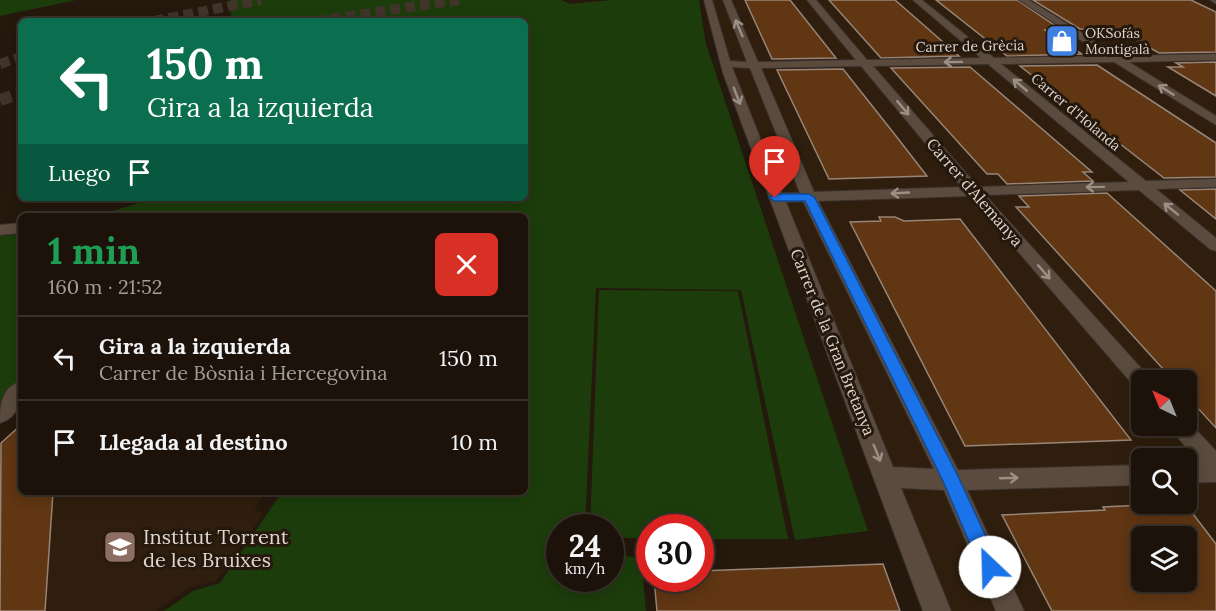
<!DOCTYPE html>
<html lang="es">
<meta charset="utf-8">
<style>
:root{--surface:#1c120a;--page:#251b13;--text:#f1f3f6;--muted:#a09e9c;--line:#3a322b}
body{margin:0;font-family:Lora,serif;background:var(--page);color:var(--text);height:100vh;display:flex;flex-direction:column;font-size:22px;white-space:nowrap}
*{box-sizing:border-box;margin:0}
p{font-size:20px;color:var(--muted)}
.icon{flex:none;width:33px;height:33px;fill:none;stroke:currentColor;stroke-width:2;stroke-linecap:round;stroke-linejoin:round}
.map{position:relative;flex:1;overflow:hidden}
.details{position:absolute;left:18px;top:213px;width:510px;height:282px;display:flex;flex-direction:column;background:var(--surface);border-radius:9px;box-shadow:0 3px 15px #0003,0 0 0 2px var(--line)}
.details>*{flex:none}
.top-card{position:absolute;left:18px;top:18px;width:510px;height:183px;border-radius:9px;box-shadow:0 3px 15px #0003,0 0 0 2px var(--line);background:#0b6e4f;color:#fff;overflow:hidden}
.needle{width:39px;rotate:317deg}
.controls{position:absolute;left:1131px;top:370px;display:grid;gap:12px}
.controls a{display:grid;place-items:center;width:66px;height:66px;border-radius:9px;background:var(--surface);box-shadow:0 3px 15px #0003,0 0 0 2px var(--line);font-size:30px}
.speed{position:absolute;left:546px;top:514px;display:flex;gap:12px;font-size:30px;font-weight:700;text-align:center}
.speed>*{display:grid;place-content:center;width:78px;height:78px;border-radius:50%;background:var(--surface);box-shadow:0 3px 15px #0003,0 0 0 2px var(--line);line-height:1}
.speed small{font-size:15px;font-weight:400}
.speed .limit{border:9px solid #d22;background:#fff;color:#111}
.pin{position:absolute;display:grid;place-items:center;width:51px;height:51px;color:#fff;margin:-62px -26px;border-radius:50% 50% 50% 0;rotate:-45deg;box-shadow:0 0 6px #0007}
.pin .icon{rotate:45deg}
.me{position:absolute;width:66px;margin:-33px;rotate:336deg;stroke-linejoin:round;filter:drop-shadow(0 0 4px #0008)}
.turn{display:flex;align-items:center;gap:21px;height:126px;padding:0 30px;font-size:27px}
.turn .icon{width:78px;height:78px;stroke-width:2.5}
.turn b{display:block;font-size:42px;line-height:51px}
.then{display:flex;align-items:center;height:57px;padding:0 30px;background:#0003;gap:12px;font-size:22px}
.round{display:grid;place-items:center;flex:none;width:63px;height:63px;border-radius:9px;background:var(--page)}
.summary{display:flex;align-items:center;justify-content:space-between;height:102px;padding:0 30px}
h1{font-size:36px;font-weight:800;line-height:45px;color:#1e9e55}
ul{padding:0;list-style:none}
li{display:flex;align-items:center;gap:18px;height:84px;padding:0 30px;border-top:2px solid var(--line)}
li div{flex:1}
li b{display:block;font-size:22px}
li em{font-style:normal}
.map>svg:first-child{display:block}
.built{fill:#2f1e0d;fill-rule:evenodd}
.green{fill:#1c3d0b}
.building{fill:#603613;stroke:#968578;stroke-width:1.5;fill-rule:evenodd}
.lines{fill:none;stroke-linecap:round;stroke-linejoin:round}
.highway-tunnel-far1{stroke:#41342a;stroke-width:10;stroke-dasharray:10 5;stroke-linecap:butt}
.highway-tunnel{stroke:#41342a;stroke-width:12;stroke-dasharray:12 6;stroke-linecap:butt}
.street-casing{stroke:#3b322e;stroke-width:2}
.street{fill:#5a4b3e;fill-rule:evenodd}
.oneway{stroke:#9c9086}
.route{fill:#1a73e8;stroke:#114b97;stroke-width:1.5}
.labels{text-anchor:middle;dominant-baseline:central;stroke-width:6;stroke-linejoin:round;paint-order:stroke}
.far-poi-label{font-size:14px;fill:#dfd6cf;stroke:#25180d;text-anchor:start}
.far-street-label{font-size:14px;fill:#dfd6cf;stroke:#25180d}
.street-label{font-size:16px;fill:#dfd6cf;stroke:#25180d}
.near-poi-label{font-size:20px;fill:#dfd6cf;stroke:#25180d;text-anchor:start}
</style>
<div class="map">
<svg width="1216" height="611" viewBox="0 0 1216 611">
<rect width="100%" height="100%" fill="#25180d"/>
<path class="built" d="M711,0H1216V611H938L777,203ZM1142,381H1186V426H1142ZM1142,459H1186V504H1142ZM1142,537H1186V582H1142Z
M21,425V492H266L254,510L264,513L216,581L189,588L156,611H0L1,443Z"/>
<path class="green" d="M0,0H76L0,16Z
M229,0H561L570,4L612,0H699L706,44L868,531L795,540L741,290L596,288L585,528H560V579H610L611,554L641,558L646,611H164L193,591L220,583L282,492H525V216H196L195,212L184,216H84L106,213L155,198H525V21H238L232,20Z
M21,234V376L0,404V236Z
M599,290L738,291L788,539H701L700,528H650L649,538H611L610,528H590Z"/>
<path class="building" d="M745,0H790L836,58L772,59Z
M829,0H895L959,56L881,58Z
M936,0H1017L1060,29L1045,30L1082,54L1007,56Z
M1033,0H1191L1216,12V52L1159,53L1120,31L1080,29Z
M1216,62V96L1168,67H1183L1176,63Z
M1097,65L1216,143V177L1164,178L1020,66Z
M970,67L1092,172H1083L1093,181L1007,184L998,174H987L891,68Z
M843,69L896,136L927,176L829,179L777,70Z
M1216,189V219L1180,190Z
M1107,193L1216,291V428L1186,395V381H1174L1016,207H1029L1019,196Z
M879,217H895L904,221L960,219L1131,440L965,446L850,222L881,221Z
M21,425V492H53L45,611H0L1,443Z
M1165,504L1187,506L1216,544V611H1052L1002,515L1105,510L1103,507ZM1142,537H1186V582H1142Z
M883,564L900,611H657L654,579H700V571Z"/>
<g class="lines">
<path class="highway-tunnel-far1" d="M154,21L261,0
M316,21L459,0
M0,64L21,57"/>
<path class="highway-tunnel" d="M0,100L21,93"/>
<defs>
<path id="street" d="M704,0H712L730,61L747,62L723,0H731L758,62L856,60L807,0H816L867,60L981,58L913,0H922L994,58L1105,56L1019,0H1029L1119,56L1216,54V60L1129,62L1216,116V125L1114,62L1001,64L1146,181L1216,179V187L1156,189L1216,238V251L1210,249L1139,190L985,195L1149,377L1152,381H1142V390L1135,387L970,196L818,201L958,470L1142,465V485L967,490L1024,611H996L944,490L901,488L951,611H923L723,73ZM988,64L1129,182L978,187L873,66ZM861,66L962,187L814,192L761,68ZM732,67L750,68L800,193H782ZM803,201L934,469L893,467L786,202Z
M1210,0H1216V4Z
M21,223V233L0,235V225Z
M21,381C21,399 20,417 0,423C0,405 1,388 21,381Z
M1186,419L1216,451V482L1186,483V463H1198L1169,426H1186Z"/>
</defs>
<use href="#street" class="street-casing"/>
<use href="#street" class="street"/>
</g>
<defs><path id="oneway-shaft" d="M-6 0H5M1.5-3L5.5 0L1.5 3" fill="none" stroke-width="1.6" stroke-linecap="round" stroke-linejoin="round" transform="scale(1.5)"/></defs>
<g class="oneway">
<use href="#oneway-shaft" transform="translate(739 28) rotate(-113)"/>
<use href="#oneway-shaft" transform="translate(953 62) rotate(179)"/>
<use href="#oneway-shaft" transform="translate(1020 85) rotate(-140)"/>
<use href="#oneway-shaft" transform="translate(1166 90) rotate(-148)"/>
<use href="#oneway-shaft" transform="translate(737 96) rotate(69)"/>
<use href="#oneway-shaft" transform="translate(903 108) rotate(50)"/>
<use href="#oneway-shaft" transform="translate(1095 187) rotate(179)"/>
<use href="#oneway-shaft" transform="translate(900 193) rotate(177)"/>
<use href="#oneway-shaft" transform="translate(1171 209) rotate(-141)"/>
<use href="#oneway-shaft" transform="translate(1044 272) rotate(49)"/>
<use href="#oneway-shaft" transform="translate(877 453) rotate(68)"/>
<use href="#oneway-shaft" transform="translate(1009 478) rotate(-2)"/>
</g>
<path class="route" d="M809,194L815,198L957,474L1000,567L997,574L990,577L983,574L943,481L805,201H775L769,198L775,194Z"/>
<defs>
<symbol id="shop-square" viewBox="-11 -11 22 22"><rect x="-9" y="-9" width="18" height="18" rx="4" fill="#3f7fe0" stroke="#25180d"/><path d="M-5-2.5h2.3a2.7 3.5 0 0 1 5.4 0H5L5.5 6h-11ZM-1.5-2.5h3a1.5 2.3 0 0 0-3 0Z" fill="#fff"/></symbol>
<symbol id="school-square" viewBox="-11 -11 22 22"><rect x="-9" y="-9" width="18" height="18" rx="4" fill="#8d6e63" stroke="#25180d"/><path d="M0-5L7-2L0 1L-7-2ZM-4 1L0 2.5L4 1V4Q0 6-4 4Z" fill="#fff"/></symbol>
</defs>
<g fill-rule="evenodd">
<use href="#shop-square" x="1043" y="22" width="38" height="38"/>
<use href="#school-square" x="101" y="528" width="38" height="38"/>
</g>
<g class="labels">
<g class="far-poi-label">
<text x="1085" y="33">OKSofás<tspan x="1085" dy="16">Montigalà</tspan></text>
</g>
<g class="far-street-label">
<text transform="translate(970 46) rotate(-1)">Carrer de Grècia</text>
<text transform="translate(1076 112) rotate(40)">Carrer d'Holanda</text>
</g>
<g class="street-label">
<text transform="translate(975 192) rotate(49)">Carrer d'Alemanya</text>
<text transform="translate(833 342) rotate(68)">Carrer de la Gran Bretanya</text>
</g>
<g class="near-poi-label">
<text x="143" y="536">Institut Torrent<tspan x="143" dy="23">de les Bruixes</tspan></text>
</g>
</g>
</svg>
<div class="controls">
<a><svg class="needle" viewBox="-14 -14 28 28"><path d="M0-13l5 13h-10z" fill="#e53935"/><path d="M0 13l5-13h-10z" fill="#a09e9c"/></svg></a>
<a><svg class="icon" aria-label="search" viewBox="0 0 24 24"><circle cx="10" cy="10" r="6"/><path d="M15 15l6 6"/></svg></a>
<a><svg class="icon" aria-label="layers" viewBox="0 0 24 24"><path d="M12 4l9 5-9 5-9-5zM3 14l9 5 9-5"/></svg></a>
</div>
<div class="speed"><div>24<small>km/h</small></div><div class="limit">30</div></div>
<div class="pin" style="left:775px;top:198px;background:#d93025"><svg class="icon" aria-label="arrive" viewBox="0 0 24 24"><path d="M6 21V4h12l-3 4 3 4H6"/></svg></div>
<svg class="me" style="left:990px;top:567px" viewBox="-20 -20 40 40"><circle r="19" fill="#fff"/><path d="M0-13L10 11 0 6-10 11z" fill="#1a73e8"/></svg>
<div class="top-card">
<div class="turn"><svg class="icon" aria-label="left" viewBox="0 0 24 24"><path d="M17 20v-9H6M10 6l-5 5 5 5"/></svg><div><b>150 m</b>Gira a la izquierda</div></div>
<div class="then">Luego<svg class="icon" aria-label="arrive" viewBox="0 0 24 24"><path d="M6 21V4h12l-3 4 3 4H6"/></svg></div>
</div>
<section class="details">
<div class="summary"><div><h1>1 min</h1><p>160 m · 21:52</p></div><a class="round" style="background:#d93025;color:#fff"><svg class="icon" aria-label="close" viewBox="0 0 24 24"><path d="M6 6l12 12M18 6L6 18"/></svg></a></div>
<ul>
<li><svg class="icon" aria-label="left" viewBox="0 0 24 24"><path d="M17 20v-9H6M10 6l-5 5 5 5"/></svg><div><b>Gira a la izquierda</b><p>Carrer de Bòsnia i Hercegovina</p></div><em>150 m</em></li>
<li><svg class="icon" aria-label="arrive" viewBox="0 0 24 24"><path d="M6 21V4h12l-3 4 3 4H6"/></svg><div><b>Llegada al destino</b></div><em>10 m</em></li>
</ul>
</section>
</div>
